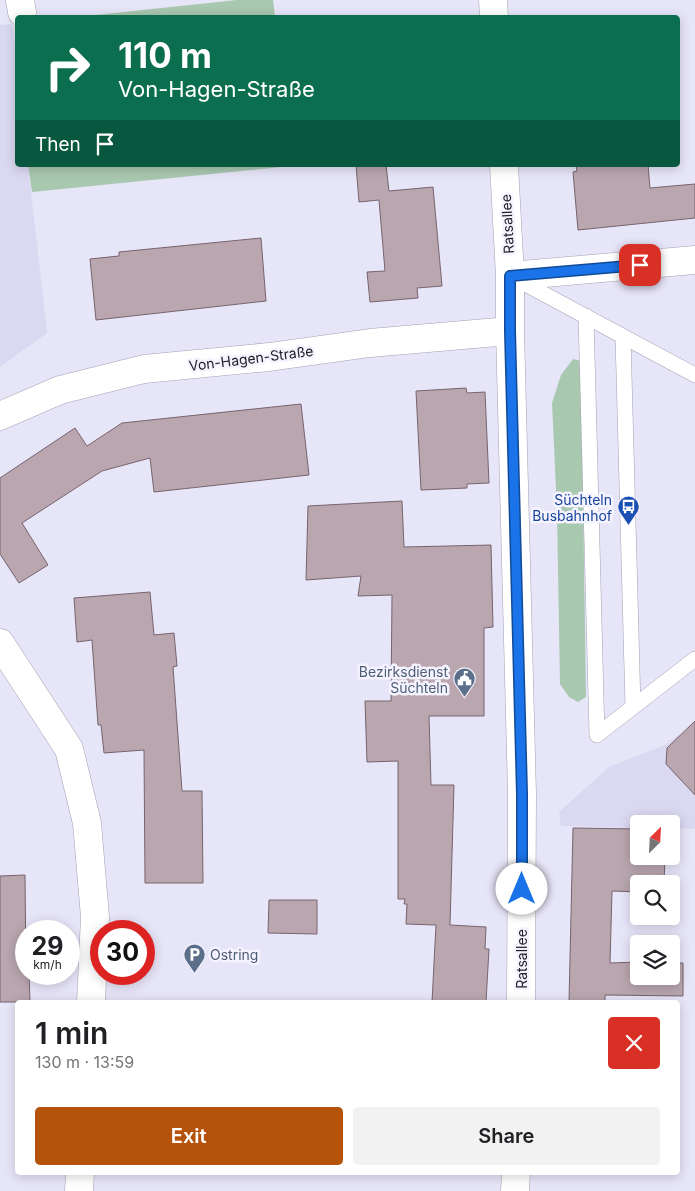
<!DOCTYPE html>
<meta charset="utf-8">
<style>
:root{--surface:#fff;--page:#f2f2f2;--text:#202124;--muted:#757577;--accent:#b45309}
body{margin:0;font-family:Inter,sans-serif;background:var(--page);color:var(--text);height:100vh;display:flex;flex-direction:column;font-size:19px;white-space:nowrap}
*{box-sizing:border-box;margin:0}
p{font-size:16px;color:var(--muted)}
.icon{flex:none;width:28px;height:28px;fill:none;stroke:currentColor;stroke-width:2;stroke-linecap:round;stroke-linejoin:round}
.map{position:relative;flex:1;overflow:hidden}
.drawer{position:absolute;left:15px;top:1000px;width:665px;height:175px;display:flex;flex-direction:column;background:var(--surface);border-radius:5px;box-shadow:0 2px 12px #0003}
.drawer>*{flex:none}
.top-card{position:absolute;left:15px;top:15px;width:665px;height:152px;border-radius:5px;box-shadow:0 2px 12px #0003;background:#0b6e4f;color:#fff;overflow:hidden}
.needle{width:32px;rotate:24deg}
.buttons{position:absolute;left:630px;top:815px;display:grid;gap:10px}
.buttons a{display:grid;place-items:center;width:50px;height:50px;border-radius:5px;background:var(--surface);box-shadow:0 2px 12px #0003;font-size:25px}
.speed{position:absolute;left:15px;top:920px;display:flex;gap:10px;font-size:25px;font-weight:700;text-align:center}
.speed>*{display:grid;place-content:center;width:65px;height:65px;border-radius:50%;background:var(--surface);box-shadow:0 2px 12px #0003;line-height:1}
.speed small{font-size:12px;font-weight:400}
.speed .limit{border:8px solid #d22;background:#fff;color:#111}
.pin{position:absolute;display:grid;place-items:center;width:42px;height:42px;color:#fff;margin:-21px;border-radius:10px;box-shadow:0 2px 8px #0006}
.me{position:absolute;width:55px;margin:-28px;rotate:0deg;stroke-linejoin:round;filter:drop-shadow(0 0 4px #0008)}
.turn{display:flex;align-items:center;gap:18px;height:105px;padding:0 20px;font-size:22px}
.turn .icon{width:65px;height:65px;stroke-width:2.5}
.turn b{display:block;font-size:35px;line-height:42px}
.then{display:flex;align-items:center;height:48px;padding:0 20px;background:#0003;gap:10px;font-size:19px}
.round{display:grid;place-items:center;flex:none;width:52px;height:52px;border-radius:5px;background:var(--page)}
.headline{display:flex;align-items:center;justify-content:space-between;height:85px;padding:0 20px}
h1{font-size:30px;font-weight:600;line-height:38px}
.primary-button{display:flex;gap:10px;margin-top:auto;padding:10px 20px}
.primary-button a{flex:1;height:58px;border-radius:5px;background:var(--accent);color:#fff;font-size:20px;font-weight:600;line-height:58px;text-align:center}
.primary-button a+a{background:var(--page);color:var(--text)}
.map>svg:first-child{display:block}
.built{fill:#dbd8f2}
.green{fill:#a9c8b0}
.building{fill:#b9a6af;stroke:#76646e}
.lines{fill:none;stroke-linecap:round;stroke-linejoin:round}
.service-casing{stroke:#a3a0b3;stroke-width:16}
.minor-casing{stroke:#a3a0b3;stroke-width:29}
.service{stroke:#fff;stroke-width:15}
.minor{stroke:#fff;stroke-width:28}
.route-casing{stroke:#114b97;stroke-width:12}
.route{stroke:#1a73e8;stroke-width:9}
.labels{text-anchor:middle;dominant-baseline:central;stroke-width:5;stroke-linejoin:round;paint-order:stroke}
.street-label{font-size:14px;fill:#222128;stroke:#f5f3ff}
.transit-label{font-size:14px;fill:#164399;stroke:#f5f3ff;text-anchor:end}
.service-label{font-size:14px;fill:#4e5e75;stroke:#f5f3ff;text-anchor:end}
</style>
<div class="map">
<svg width="695" height="1191" viewBox="0 0 695 1191">
<rect width="100%" height="100%" fill="#e7e5f8"/>
<path class="built" d="M12,24L18,70V165H28L47,333L0,367V25Z
M678,735H695V829L671,828V824H639V828L561,826L559,812L609,767L665,745Z"/>
<path class="green" d="M237,0H273L275,17H77Z
M28,165H290V166L32,192Z
M573,359L581,361L586,697L578,702L569,697L560,684L557,511L552,403L561,375Z"/>
<path class="building" d="M356,165H386L389,191L433,187L442,286L417,288L418,298L370,302L367,272L385,271L379,200L359,202Z
M576,165H648L650,188L695,184V218L578,230L573,172L577,171Z
M261,238L266,301L96,320L90,259L119,256V252Z
M466,388L467,393L485,392L489,483L467,484V488L421,490L416,391Z
M301,404L309,475L154,492L150,458L102,471L22,523L48,565L19,583L0,554V478L75,428L87,446L122,423Z
M402,501L404,547L491,545L493,627L484,628V716H429L431,785H454L450,925L486,927L485,949H489L486,1002H432L436,925L406,924L407,904H404L405,899H398V761L367,762L365,701H391L392,595L358,596L361,576L306,580L308,506Z
M150,592L154,635L174,633L177,666L173,667L182,791H202L203,883H145L144,750L104,753L101,725H98L92,640L77,642L74,598Z
M695,721V795L666,764L667,748Z
M573,828L639,829V856H665L664,884H639V892L612,891L610,963L639,962V976H671V963H683V996L605,995V1002H569Z
M25,875L26,974H29L30,1002H0V876Z
M269,900H317V934L268,933Z"/>
<g class="lines">
<defs>
<path id="service" d="M516,279L695,375
M586,316L597,735
M623,337L633,707
M597,735L695,659"/>
<path id="minor" d="M20,0L22,12
M493,0L494,18
M504,165L510,276V331L522,794L521,1002
M510,276L695,260
M0,416L60,390L144,369L269,357L370,343L510,331
M0,643L69,749L87,823L95,917L91,1002
M79,1191L80,1172
M515,1191L516,1172"/>
</defs>
<use href="#service" class="service-casing"/>
<use href="#minor" class="minor-casing"/>
<use href="#service" class="service"/>
<use href="#minor" class="minor"/>
</g>
<g class="lines">
<defs>
<path id="route" d="M522,889V794L510,331V276L640,265"/>
</defs>
<use href="#route" class="route-casing"/>
<use href="#route" class="route"/>
</g>
<defs>
<symbol id="bus-pin" viewBox="-11 -11 22 30"><path d="M0 17L-7.5 6A9.5 9.5 0 1 1 7.5 6Z" fill="#1a4fb4" stroke="#f5f3ff"/><path d="M-5-6H5V4H4V6H2V4H-2V6H-4V4H-5ZM-3.5-4V0h7V-4ZM-3.5 1.2v1.5H-2V1.2ZM2 1.2v1.5H3.5V1.2Z" fill="#fff"/></symbol>
<symbol id="civic-pin" viewBox="-11 -11 22 30"><path d="M0 17L-7.5 6A9.5 9.5 0 1 1 7.5 6Z" fill="#5c6f8a" stroke="#f5f3ff"/><path d="M-.6-6.5H3V-4.5H.6V-3L4-1V1h2V6H-6V1h2V-1L-.6-3ZM-1.2 2.5V6h2.4V2.5Z" fill="#fff"/></symbol>
<symbol id="parking-pin" viewBox="-11 -11 22 30"><path d="M0 17L-7.5 6A9.5 9.5 0 1 1 7.5 6Z" fill="#5c6f8a" stroke="#f5f3ff"/><path d="M-3.5-5.5H1a3.5 3.5 0 0 1 0 7H-1V5.5H-3.5ZM-1-3.4V-.6H.8a1.4 1.4 0 0 0 0-2.8Z" fill="#fff"/></symbol>
</defs>
<g fill-rule="evenodd">
<use href="#bus-pin" x="616" y="494" width="25" height="34"/>
<use href="#civic-pin" x="452" y="666" width="25" height="34"/>
<use href="#parking-pin" x="182" y="942" width="25" height="34"/>
</g>
<g class="labels">
<g class="street-label">
<text transform="translate(507 224) rotate(-93)">Ratsallee</text>
<text transform="translate(251 358) rotate(-7)">Von-Hagen-Straße</text>
<text transform="translate(521 959) rotate(-90)">Ratsallee</text>
</g>
<g class="transit-label">
<text x="612" y="499">Süchteln<tspan x="612" dy="16">Busbahnhof</tspan></text>
</g>
<g class="service-label">
<text x="448" y="671">Bezirksdienst<tspan x="448" dy="16">Süchteln</tspan></text>
<text x="210" y="954" text-anchor="start">Ostring</text>
</g>
</g>
</svg>
<div class="buttons">
<a><svg class="needle" viewBox="-14 -14 28 28"><path d="M0-13l5 13h-10z" fill="#e53935"/><path d="M0 13l5-13h-10z" fill="#757577"/></svg></a>
<a><svg class="icon" aria-label="search" viewBox="0 0 24 24"><circle cx="10" cy="10" r="6"/><path d="M15 15l6 6"/></svg></a>
<a><svg class="icon" aria-label="layers" viewBox="0 0 24 24"><path d="M12 4l9 5-9 5-9-5zM3 14l9 5 9-5"/></svg></a>
</div>
<div class="speed"><div>29<small>km/h</small></div><div class="limit">30</div></div>
<div class="pin" style="left:640px;top:265px;background:#d93025"><svg class="icon" aria-label="arrive" viewBox="0 0 24 24"><path d="M6 21V4h12l-3 4 3 4H6"/></svg></div>
<svg class="me" style="left:522px;top:889px" viewBox="-20 -20 40 40"><circle r="19" fill="#fff"/><path d="M0-13L10 11 0 6-10 11z" fill="#1a73e8"/></svg>
<div class="top-card">
<div class="turn"><svg class="icon" aria-label="right" viewBox="0 0 24 24"><path d="M7 20v-9h11M14 6l5 5-5 5"/></svg><div><b>110 m</b>Von-Hagen-Straße</div></div>
<div class="then">Then<svg class="icon" aria-label="arrive" viewBox="0 0 24 24"><path d="M6 21V4h12l-3 4 3 4H6"/></svg></div>
</div>
<section class="drawer">
<div class="headline"><div><h1>1 min</h1><p>130 m · 13:59</p></div><a class="round" style="background:#d93025;color:#fff"><svg class="icon" aria-label="close" viewBox="0 0 24 24"><path d="M6 6l12 12M18 6L6 18"/></svg></a></div>
<div class="primary-button"><a>Exit</a><a>Share</a></div>
</section>
</div>
